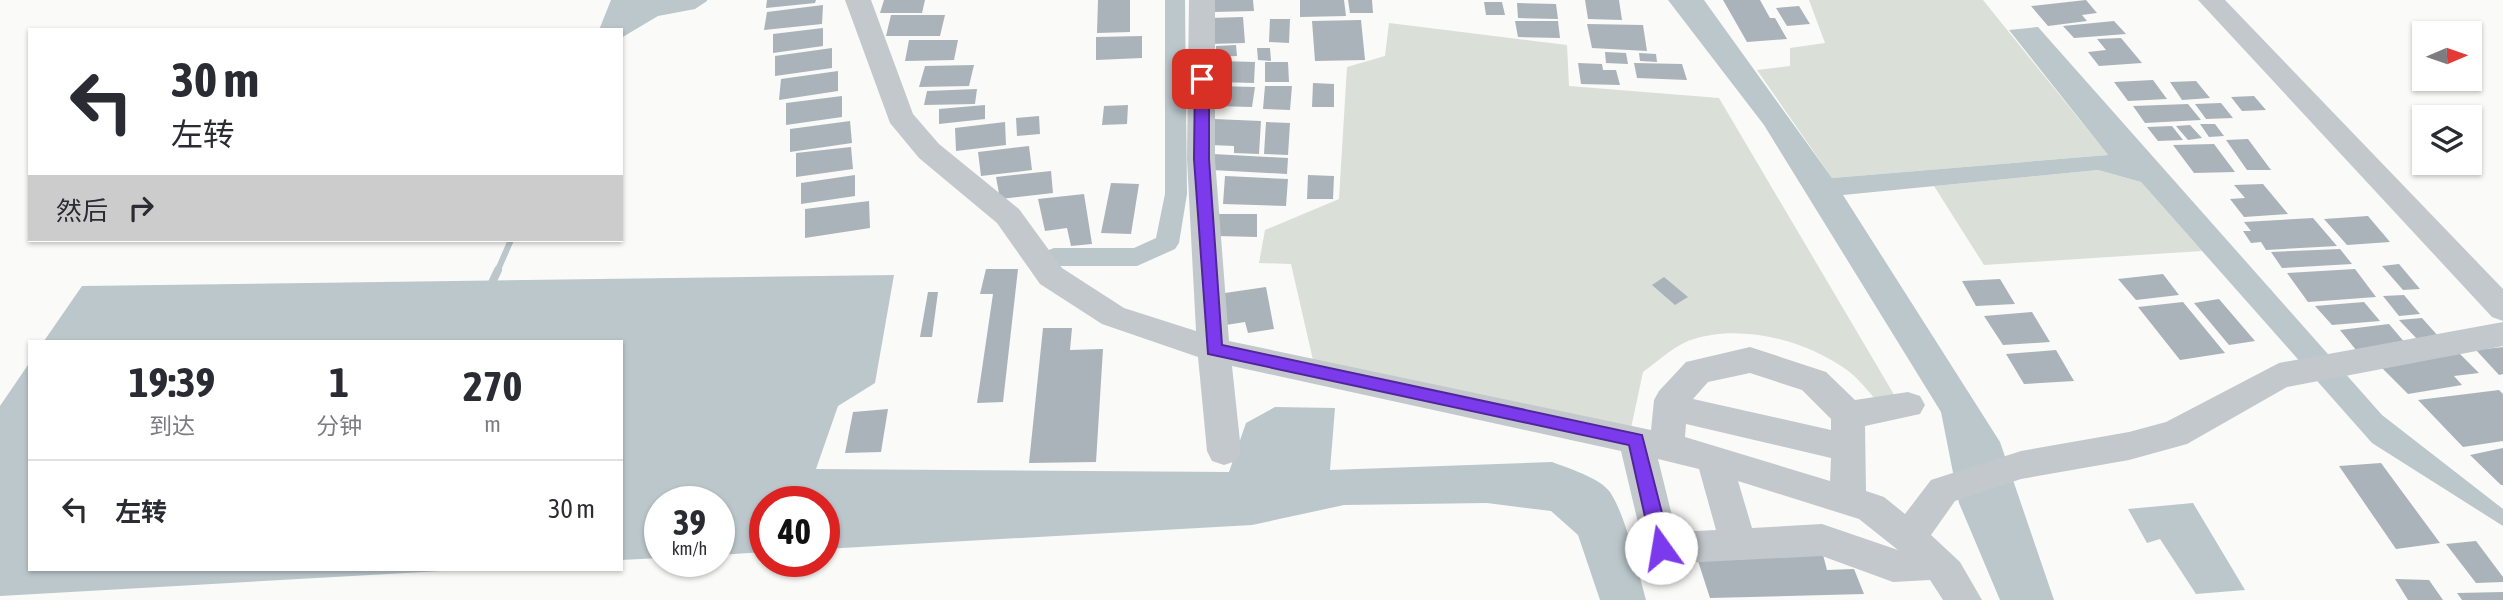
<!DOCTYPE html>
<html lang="zh">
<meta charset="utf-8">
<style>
:root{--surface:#fff;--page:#f7f7f7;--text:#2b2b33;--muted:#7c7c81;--line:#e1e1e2}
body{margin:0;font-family:"Asap Condensed","Noto Sans SC",sans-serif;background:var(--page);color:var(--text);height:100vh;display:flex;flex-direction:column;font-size:26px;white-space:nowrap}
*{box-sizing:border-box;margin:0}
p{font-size:23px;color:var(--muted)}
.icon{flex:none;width:38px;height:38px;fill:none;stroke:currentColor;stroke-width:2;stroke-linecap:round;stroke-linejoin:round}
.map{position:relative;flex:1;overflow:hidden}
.side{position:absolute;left:28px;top:340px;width:595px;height:231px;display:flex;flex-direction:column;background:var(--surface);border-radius:0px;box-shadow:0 2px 5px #0004}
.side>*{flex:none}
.guide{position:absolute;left:28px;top:28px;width:595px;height:214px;border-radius:0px;box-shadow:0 2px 5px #0004;background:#fff;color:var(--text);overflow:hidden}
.needle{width:46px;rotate:88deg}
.controls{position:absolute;left:2412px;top:21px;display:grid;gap:14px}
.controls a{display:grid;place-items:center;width:70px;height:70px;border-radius:0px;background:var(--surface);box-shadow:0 2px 5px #0004;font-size:35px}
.speed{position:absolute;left:644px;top:486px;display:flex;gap:14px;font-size:35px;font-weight:700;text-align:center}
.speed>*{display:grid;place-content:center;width:91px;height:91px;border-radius:50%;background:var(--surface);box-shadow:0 2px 5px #0004;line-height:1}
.speed small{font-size:18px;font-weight:400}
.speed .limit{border:10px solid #d22;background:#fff;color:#111}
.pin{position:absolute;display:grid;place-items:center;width:60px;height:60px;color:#fff;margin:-30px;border-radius:14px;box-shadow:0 4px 10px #0006}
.me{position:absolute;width:77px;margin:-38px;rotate:347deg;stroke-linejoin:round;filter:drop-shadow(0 0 5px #0008)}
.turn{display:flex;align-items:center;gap:24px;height:147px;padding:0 28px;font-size:32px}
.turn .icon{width:91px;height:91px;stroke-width:2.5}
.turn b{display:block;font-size:49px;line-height:60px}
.then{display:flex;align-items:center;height:66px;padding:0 28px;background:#0003;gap:14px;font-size:26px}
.eta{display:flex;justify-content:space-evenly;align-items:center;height:119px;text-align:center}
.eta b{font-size:42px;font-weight:700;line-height:49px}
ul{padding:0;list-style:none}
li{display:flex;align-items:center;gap:21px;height:98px;padding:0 28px;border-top:2px solid var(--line)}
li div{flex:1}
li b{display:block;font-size:26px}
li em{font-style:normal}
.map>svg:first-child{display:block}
.green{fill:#dadfd7}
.water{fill:#bbc7cb}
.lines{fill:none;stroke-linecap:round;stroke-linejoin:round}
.stream-far1{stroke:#bbc7cb;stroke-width:6}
.stream{stroke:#bbc7cb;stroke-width:8}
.canal{fill:#bbc7cb;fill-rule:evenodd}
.building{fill:#aab3b9}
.minor{fill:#c3c8cc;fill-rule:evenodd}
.route{fill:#7c3aed;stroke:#51269a;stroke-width:2}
</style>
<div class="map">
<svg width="2503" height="600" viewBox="0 0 2503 600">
<rect width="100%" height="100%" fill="#fafaf8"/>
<path class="green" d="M1809,0H1983L2108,155L1832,178L1757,70L1790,66V48L1825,43Z
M1389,23L1567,45L1569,86L1719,98L1896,398L1877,401C1868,391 1858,378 1847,370C1805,340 1738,322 1688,341C1673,347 1657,362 1643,372L1631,428L1313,360L1291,264L1259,263L1265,230L1339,199L1347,67L1385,56Z
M2098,170L2141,182L2202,251L1984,265L1934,186Z"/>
<path class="water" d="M611,0H707V1L695,9L658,16L621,38V30H599Z
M1668,0H1704L1832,178L2108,155L2009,30L2038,27L2382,415L2503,509V526L2372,443L2141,182L2098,170L1843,195L2000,442L2054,600H2000L1959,503L1941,412L1764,125Z
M894,275L875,383L838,406L816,469L1229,472L1246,423L1275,407L1335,408L1330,470L1552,462C1568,468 1600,478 1610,492C1626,516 1638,571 1646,600H1600L1578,535L1551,511L1487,503L1344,505L1252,525L824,549V502H765V552L719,555V502H660V558L621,560V341H44L82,286Z
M30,362V569H477L0,596V406Z
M2193,503L2245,590L2196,594L2160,539L2147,543L2128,509Z"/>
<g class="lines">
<path class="stream-far1" d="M497,272L511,240"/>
<path class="stream" d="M490,287L498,270"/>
<path class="canal" d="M1165,0H1185L1187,194L1179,243L1175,249L1137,266H1054L1046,263L1042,257L1046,251L1054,248H1134L1156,238L1165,194Z"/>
</g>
<path class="building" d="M767,0H816L815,3L766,8Z
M884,0H925L922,13H880Z
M1098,0H1130V32L1097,33Z
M1212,0H1253L1254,11L1213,12Z
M1300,0H1344L1346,16L1300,17Z
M1348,0H1372L1373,13H1350Z
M1585,0H1619L1622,20L1588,19Z
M1723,0H1760L1770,18H1775L1787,39L1747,42Z
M2086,0L2097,13L2082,15L2087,21L2048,26L2031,6Z
M1484,2H1502L1505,15H1486Z
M1517,3L1556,4L1558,19L1518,18Z
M823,5L822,24L764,30L767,12Z
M1799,6L1810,24L1787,26L1776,8Z
M891,15H945L940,36H886Z
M1243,17L1245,43L1209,44V18Z
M1270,19H1290L1289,43L1269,42Z
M1361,20L1365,60L1315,61L1312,21Z
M1515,21H1558L1560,38L1518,37Z
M2114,21L2126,34L2074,38L2063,26Z
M1587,24L1643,25L1647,51L1592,48Z
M823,28V46L773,53V34Z
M1142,36V58L1096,60V37Z
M2121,38L2142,63L2099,66L2088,52L2106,50L2097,39Z
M909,40H958L954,60L905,61Z
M1236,45L1237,56L1216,57V46Z
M832,48V68L775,76V56Z
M1257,48H1270L1271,61L1258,60Z
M1605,52L1626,53L1628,64L1606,63Z
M1639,53L1656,54L1657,62L1640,61Z
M1220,61L1255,62L1254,83L1218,82Z
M1265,62H1288L1289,82H1265Z
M1578,63L1602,64L1603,70H1616L1620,85L1581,84Z
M1634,63L1682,64L1687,80L1637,78Z
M974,65L969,86L919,87L925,66Z
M838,71V91L779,100L781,79Z
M2153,80L2167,99L2128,101L2114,82Z
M2196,81L2210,98L2182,100L2170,82Z
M1313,83L1334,84V107H1312Z
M1217,86L1255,87L1252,107L1215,106Z
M1265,86H1292L1290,110L1263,109Z
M977,89L975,104L924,105L927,91Z
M842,96V117L786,125V103Z
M2254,96L2266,110L2242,111L2231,97Z
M2221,103L2233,118L2206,119L2195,104Z
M2188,104L2201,120L2145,123L2133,106Z
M985,105V119L939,124V109Z
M1128,105L1127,124L1102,125L1104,106Z
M1039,116L1040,134L1017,136L1016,118Z
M1214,119L1261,121L1259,154L1234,153V146L1211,145Z
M850,121L852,143L790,152V129Z
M1005,122L1006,145L956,151L955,128Z
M1266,122L1290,123L1288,155L1264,154Z
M2200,124H2215L2224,136L2209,137Z
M2190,125L2202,138L2188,140L2176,126Z
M2172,126L2183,140L2158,141L2147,127Z
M2248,139L2271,170H2247L2226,140Z
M2214,144L2235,172L2194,173L2173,145Z
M1029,146L1032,170L981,176L978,152Z
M851,147L853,169L796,177V153Z
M1213,154L1288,158L1287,174L1212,170Z
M1051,171L1053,193L1000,199L996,177Z
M855,175V196L801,204V183Z
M1308,175L1334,176L1333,199H1307Z
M1225,176L1288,179L1286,206L1223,204Z
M1111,183L1139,184L1131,234L1101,233Z
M2263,184L2288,214L2244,217L2230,199L2245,198L2234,185Z
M1084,194L1092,244L1071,246L1067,228L1045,231L1038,199Z
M869,201L870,228L805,238V209Z
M1217,214H1257V237L1217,236Z
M2368,216L2390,242L2347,245L2324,219Z
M2313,218L2337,246L2266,250L2261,242L2251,243L2243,231H2251L2244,222Z
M2340,249L2352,264L2282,268L2271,252Z
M2399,264L2420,289L2403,290L2382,266Z
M986,269H1018L1003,402L977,403L993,294H980Z
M2355,269L2376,297L2308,302L2287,273Z
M2163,274L2179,295L2136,300L2118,279Z
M1664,277L1688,297L1675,305L1652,285Z
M2000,279L2015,304L1976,306L1962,281Z
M1266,287L1274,329L1248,333L1245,322L1226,325L1218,294Z
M928,292H938L932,337H920Z
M2404,295L2420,314L2399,316L2383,296Z
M2219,299L2255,341L2229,345L2194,303Z
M2183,302L2225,353L2180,360L2138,307Z
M2364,302L2380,321L2332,325L2315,306Z
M2032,312L2050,342L2003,345L1984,316Z
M2422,318L2439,337L2417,339L2399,320Z
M2389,324L2406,344L2356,350L2340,330Z
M1043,328H1072L1070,350L1103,349L1096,462L1029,463Z
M2503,347V374L2499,375L2476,350Z
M2056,350L2074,381L2024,384L2006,354Z
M2457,351L2479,373L2454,376L2462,385L2408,394L2378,364Z
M2499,390L2503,394V441L2463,447L2418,400Z
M888,409L881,452L845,453L853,412Z
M2503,448V485H2501L2470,455Z
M2381,463L2440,543L2396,549L2339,466Z
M2476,541L2503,577V582L2476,583L2446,544Z
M1822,551L1827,570L1854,569L1864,594L1710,598L1696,555Z
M2395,579L2429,580L2443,600H2408Z
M2503,592V600H2462L2457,593Z"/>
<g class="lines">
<path class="minor" d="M845,0H871L913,114L939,144L1019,209L1062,268L1124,308L1196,331L1187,159L1189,0H1215V159L1229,341L1651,430L1654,400L1659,391L1686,362L1750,347L1826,372L1855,400L1908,392L1920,396L1925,405L1920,414L1865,426L1866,491L1884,497L1905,514L1931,480L2021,451L2129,432L2166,422L2279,363L2503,322V346L2287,387L2187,444L2129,460L2021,479L1955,501L1931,535L1960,562L1982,600H1943L1930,580L1893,582L1822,556L1662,564L1649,559L1644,548L1621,451L1232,366L1241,451L1236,461L1224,465L1212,461L1207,451L1198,357L1102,324L1040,284L997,223L919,158L890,123ZM1750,373L1802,390L1831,419V430L1693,399L1708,382ZM1686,424L1831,458L1830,481L1685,437ZM1658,459L1699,469L1716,530L1676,532ZM1738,481L1859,519L1898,550L1822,524L1752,528Z
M2198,0H2225L2503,289V321L2492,317Z"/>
</g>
<path class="route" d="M1202,75L1209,79V159L1222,345L1642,435L1671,548L1668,554L1661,556L1655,554L1652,548L1629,445L1208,354L1194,159L1195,79Z"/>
</svg>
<div class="controls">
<a><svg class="needle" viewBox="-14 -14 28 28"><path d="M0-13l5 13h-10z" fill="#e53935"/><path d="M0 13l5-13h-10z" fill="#7c7c81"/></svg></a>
<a><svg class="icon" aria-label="layers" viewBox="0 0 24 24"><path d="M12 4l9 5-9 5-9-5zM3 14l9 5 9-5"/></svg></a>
</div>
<div class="speed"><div>39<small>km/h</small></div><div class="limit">40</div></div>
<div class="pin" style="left:1202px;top:79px;background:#d93025"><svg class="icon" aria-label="arrive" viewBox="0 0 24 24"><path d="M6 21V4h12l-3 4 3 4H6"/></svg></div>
<svg class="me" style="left:1661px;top:548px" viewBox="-20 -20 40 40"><circle r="19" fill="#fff"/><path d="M0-13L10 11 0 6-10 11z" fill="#7c3aed"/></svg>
<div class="guide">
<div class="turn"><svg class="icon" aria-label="left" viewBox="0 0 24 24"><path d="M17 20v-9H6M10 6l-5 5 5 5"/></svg><div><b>30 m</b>左转</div></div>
<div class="then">然后<svg class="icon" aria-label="right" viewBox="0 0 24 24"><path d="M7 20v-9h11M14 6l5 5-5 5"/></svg></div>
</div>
<section class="side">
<div class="eta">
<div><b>19:39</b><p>到达</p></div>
<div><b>1</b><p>分钟</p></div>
<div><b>270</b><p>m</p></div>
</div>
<ul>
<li><svg class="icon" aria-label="left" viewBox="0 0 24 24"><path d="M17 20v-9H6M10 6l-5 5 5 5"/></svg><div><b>左转</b></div><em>30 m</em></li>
</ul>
</section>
</div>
